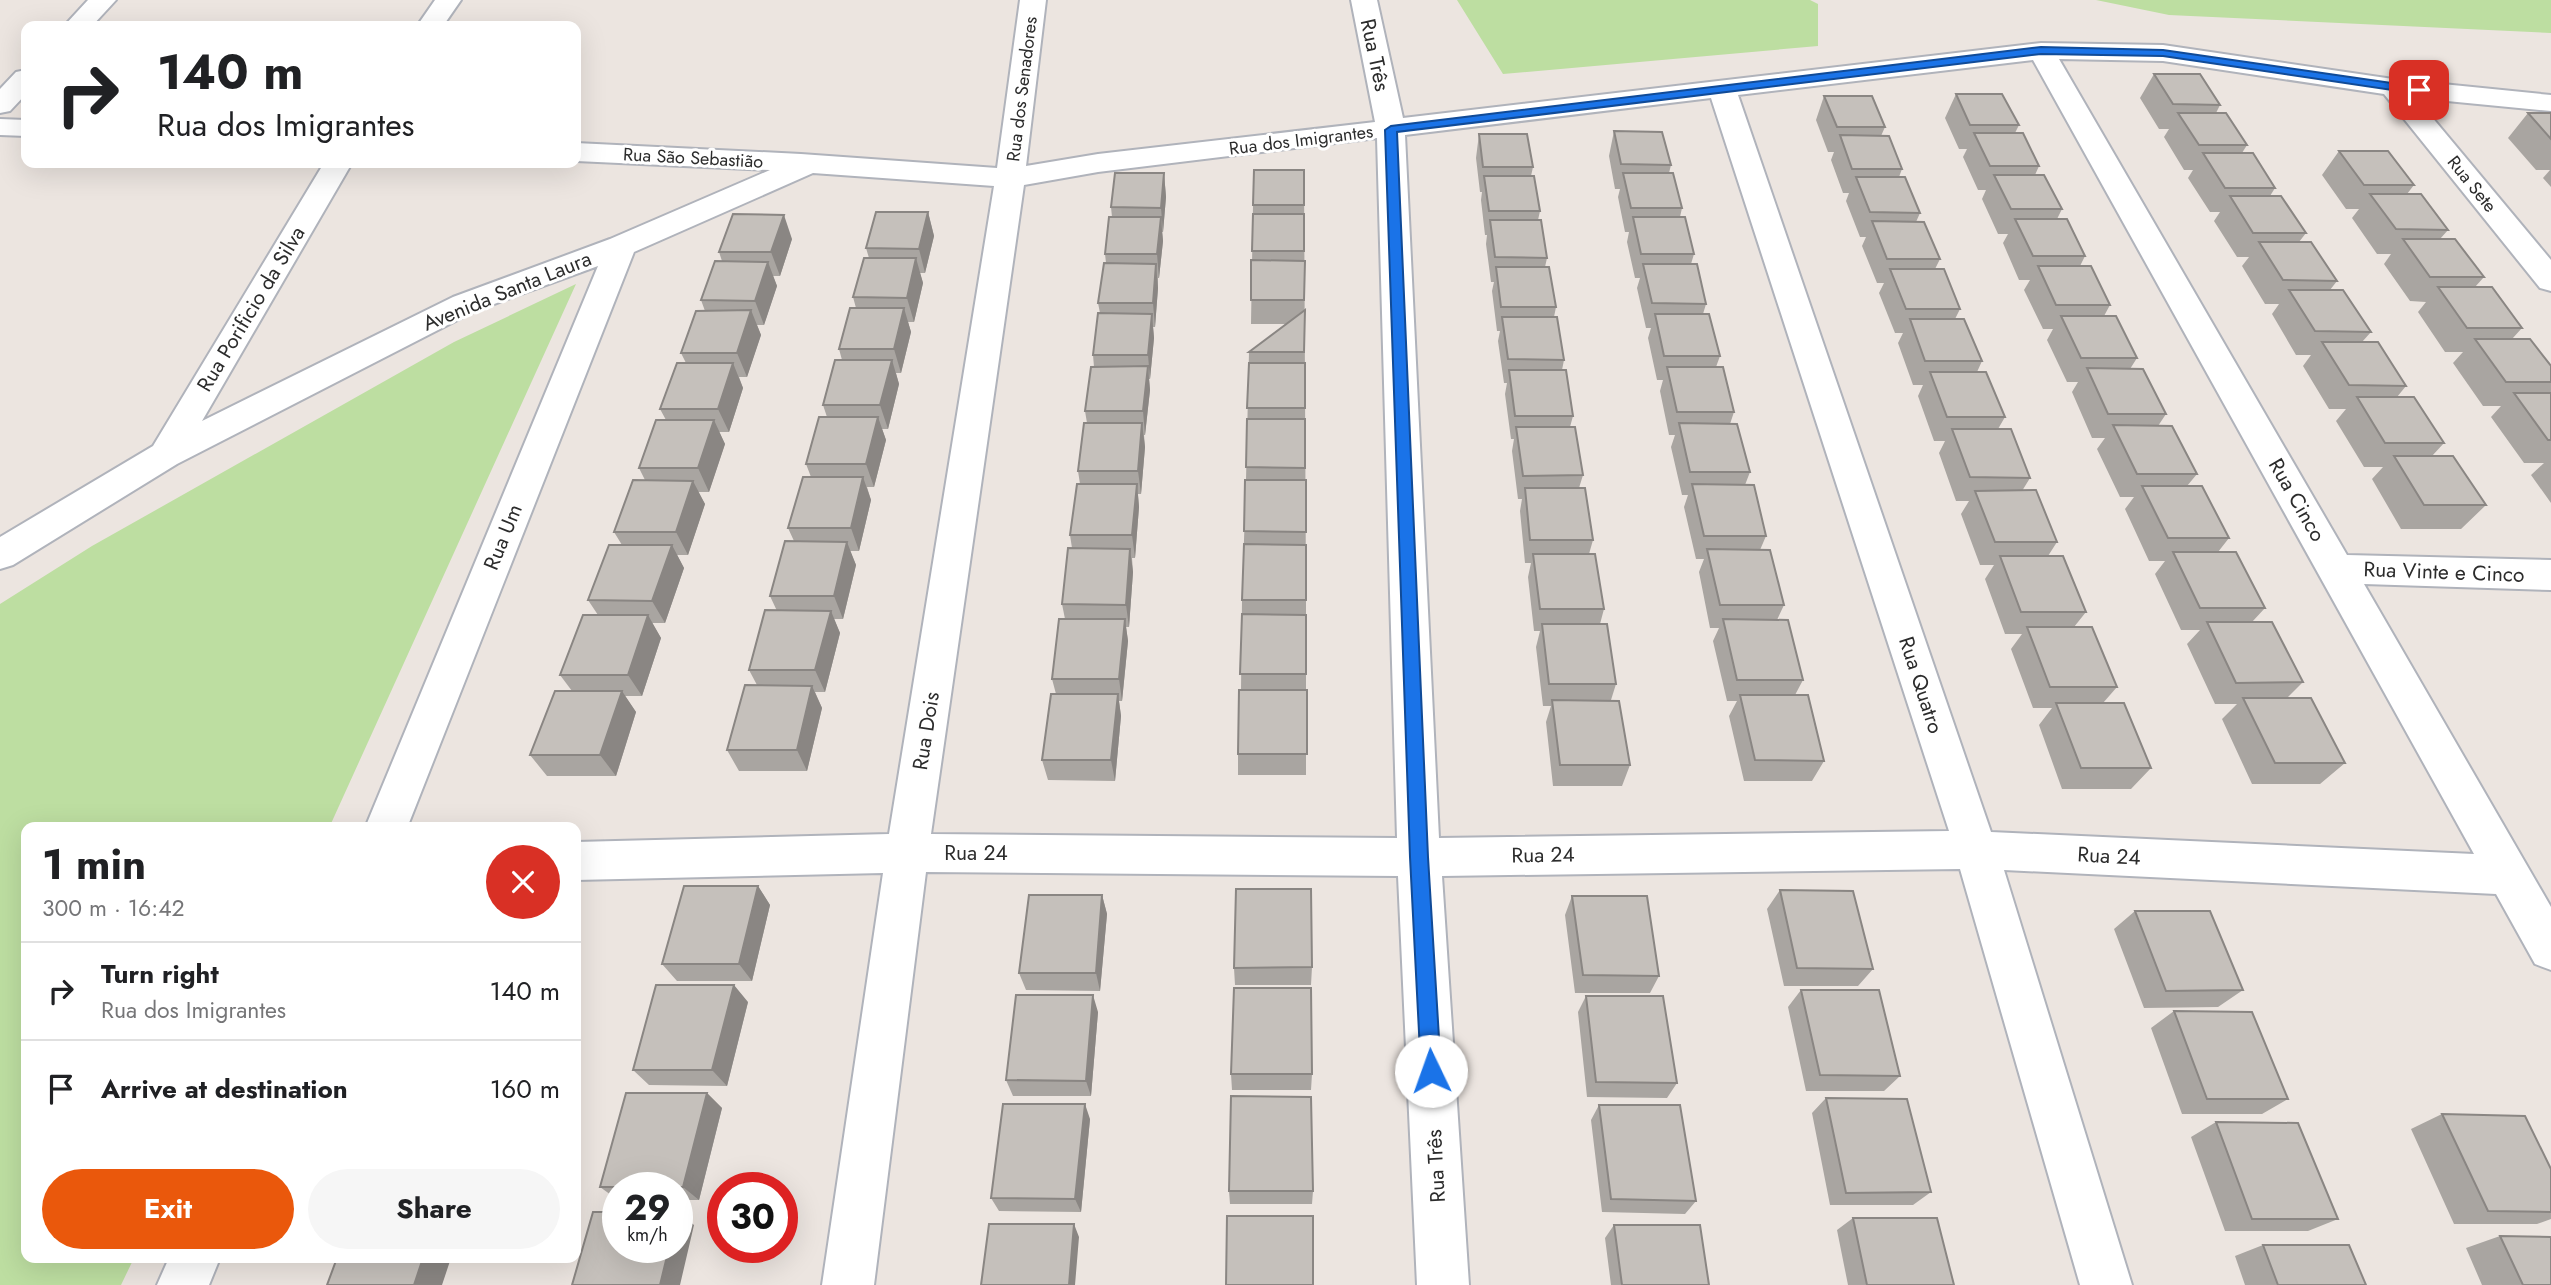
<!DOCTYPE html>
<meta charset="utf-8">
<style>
:root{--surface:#fff;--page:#f6f6f6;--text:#202124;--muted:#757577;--line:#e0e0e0;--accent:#ea580c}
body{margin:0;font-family:Jost,sans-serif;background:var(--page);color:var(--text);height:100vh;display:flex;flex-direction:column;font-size:26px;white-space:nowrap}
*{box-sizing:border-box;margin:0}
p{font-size:23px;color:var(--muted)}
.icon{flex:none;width:38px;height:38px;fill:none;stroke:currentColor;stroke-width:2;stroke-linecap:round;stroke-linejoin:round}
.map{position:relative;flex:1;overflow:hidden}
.panel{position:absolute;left:21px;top:822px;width:560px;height:441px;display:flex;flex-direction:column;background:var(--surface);border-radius:14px;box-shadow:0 7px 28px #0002}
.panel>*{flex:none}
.guide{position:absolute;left:21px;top:21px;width:560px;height:147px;border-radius:14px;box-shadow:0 7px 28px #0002;background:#fff;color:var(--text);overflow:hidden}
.speed{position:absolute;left:602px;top:1172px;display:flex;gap:14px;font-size:35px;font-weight:700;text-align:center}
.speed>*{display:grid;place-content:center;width:91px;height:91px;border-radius:50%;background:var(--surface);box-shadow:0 7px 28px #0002;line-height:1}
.speed small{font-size:18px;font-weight:400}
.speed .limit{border:10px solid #d22;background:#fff;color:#111}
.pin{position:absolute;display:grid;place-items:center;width:60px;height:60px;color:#fff;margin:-30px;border-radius:14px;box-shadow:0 4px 10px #0006}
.me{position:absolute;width:77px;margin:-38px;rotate:357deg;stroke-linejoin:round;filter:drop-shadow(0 0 5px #0008)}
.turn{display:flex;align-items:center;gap:24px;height:147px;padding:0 21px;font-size:32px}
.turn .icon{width:91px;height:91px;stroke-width:2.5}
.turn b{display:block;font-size:49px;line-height:60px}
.round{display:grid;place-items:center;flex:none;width:74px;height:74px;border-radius:37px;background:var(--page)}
.overview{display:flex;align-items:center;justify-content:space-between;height:119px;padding:0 21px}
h1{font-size:42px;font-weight:700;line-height:52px}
.primary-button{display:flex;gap:14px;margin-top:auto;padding:14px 21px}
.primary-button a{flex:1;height:80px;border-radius:42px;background:var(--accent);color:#fff;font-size:28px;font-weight:700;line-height:80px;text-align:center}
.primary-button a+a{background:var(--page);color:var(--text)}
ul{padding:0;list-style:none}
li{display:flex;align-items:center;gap:21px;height:98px;padding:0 21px;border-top:2px solid var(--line)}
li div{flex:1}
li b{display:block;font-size:26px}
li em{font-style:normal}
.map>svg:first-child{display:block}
.green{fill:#bddea1}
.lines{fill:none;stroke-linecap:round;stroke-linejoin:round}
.minor-casing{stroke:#b0b3bb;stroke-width:4}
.minor{fill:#fff;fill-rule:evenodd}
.wall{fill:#a9a5a1}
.shaded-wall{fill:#8a8683}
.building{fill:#c5c0bb;stroke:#8a8683;stroke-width:2}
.route{fill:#1a73e8;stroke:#114b97;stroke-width:2}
.labels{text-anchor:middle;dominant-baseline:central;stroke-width:6;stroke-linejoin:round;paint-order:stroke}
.far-street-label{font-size:18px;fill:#2c2c2c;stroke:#fff}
.street-label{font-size:21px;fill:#2c2c2c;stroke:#fff}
</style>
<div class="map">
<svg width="2551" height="1285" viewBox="0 0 2551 1285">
<rect width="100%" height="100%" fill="#ece5e0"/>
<path class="green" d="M1457,0H1810L1818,4V46L1503,74Z
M2096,0H2551V33L2169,15Z
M576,284L329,828H26V1258H134L121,1285H0V604L92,546L454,342Z"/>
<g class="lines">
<defs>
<path id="minor" d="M88,0H116L92,26H64Z
M435,0H461L443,26H417Z
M1020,0H1046L1026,166L1098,154L1375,122L1351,0H1377L1403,118L2041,43L2163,45L2393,79L2551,95V111L2416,98L2551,260V291L2540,288L2384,94L2163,61L2059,59L2347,555L2551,560V590L2364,584L2551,907V970L2535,964L2496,894L2004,870L2132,1285H2080L1960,869L1442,876L1469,1285H1417L1398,876L926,872L874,1285H822L883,873L576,880V842L889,834L994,186L813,173L634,252L407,828H365L598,266L475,311L177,464L13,565L0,569V537L153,446L324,163H352L202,421L453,297L610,239L770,170L576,161V143L801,154L997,168ZM2033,60L2474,854L1991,832L1738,95ZM1711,98L1949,831L1439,838L1405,135ZM1377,138L1397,838L931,834L1024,185L1098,172Z
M26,70V94L10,111L0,113V89L16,72Z
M0,119L26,120V136L0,135Z
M169,1258H220L209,1285H157Z"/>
</defs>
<use href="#minor" class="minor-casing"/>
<use href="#minor" class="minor"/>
</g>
<path class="wall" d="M2154,74L2220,105L2216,113L2247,145L2242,153L2275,188L2270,196L2306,233L2299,242L2337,281L2330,290L2371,332L2362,342L2406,386L2397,397L2444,443L2432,456L2486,505L2461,529H2401L2372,479L2383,467H2364L2336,421L2346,409H2329L2303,366L2311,355H2296L2272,314L2279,304H2265L2242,266L2249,257H2237L2214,221L2220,212H2210L2188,178L2193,170H2184L2164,137L2169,129H2159L2140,98Z
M1956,94L2019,125L2015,133L2039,166L2035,175L2062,209L2057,219L2085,256L2080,266L2110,305L2104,316L2137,358L2130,369L2166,414L2158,426L2197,474L2187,486L2229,538L2218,552L2265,608L2252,622L2303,682L2287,698L2345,763L2320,784H2252L2222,719L2237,704H2215L2187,644L2200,630H2181L2155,574L2165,561H2149L2125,509L2134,497H2120L2097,449L2105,438H2092L2072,392L2078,382H2067L2047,340L2053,329H2043L2024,290L2030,280H2019L2003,243L2008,234H1998L1982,199L1986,190H1978L1963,157L1967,149H1959L1945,118Z
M1824,96L1885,127L1881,136L1902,169L1899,177L1920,213L1916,222L1940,259L1935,269L1960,309L1955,319L1982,361L1977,372L2005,417L1998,429L2030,478L2022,491L2057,542L2048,556L2086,612L2074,627L2117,687L2103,703L2151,768L2131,789H2062L2039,725L2052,708H2033L2011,649L2022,634H2005L1985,579L1994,565H1980L1961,514L1969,501H1956L1939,453L1945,441H1934L1918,396L1923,385H1913L1898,343L1903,333H1895L1879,293L1884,283H1877L1862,246L1866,237H1860L1846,201L1849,193H1843L1831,160L1834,152H1828L1816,120Z
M2528,113H2551V187L2543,178L2550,170H2536L2508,138Z
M1614,131L1671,165L1669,173L1682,208L1680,217L1694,254L1691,264L1706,304L1703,314L1720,356L1716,367L1734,412L1730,424L1750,472L1745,485L1766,536L1760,550L1784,605L1777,620L1803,680L1795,695L1824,761L1812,781H1744L1729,716L1737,701H1727L1713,641L1719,628H1710L1699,572L1704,559H1696L1684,507L1688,495H1682L1671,447L1675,435H1669L1660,391L1663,380H1657L1648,338L1651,328H1646L1637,288L1640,278H1635L1627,242L1629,232H1625L1618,197L1620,189H1615L1609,156Z
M1479,134L1533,167L1531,176L1540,211L1538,220L1547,258L1545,267L1556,307L1554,317L1564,360L1562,370L1573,416L1570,427L1583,475L1579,488L1593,540L1589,554L1604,609L1600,624L1616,684L1611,700L1630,765L1622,786H1553L1546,722L1551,706H1543L1536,647L1540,631H1534L1528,577L1531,563H1525L1520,511L1522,499H1518L1512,451L1514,439H1511L1505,394L1507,383H1504L1498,341L1500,331H1497L1492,291L1494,282H1491L1486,244L1487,235H1485L1481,200L1482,192H1480L1476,158Z
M2339,151L2414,185L2407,194L2448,230L2440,239L2484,277L2475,287L2522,328L2512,339L2551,366V503L2531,475L2544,463H2524L2491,417L2501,406H2483L2453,363L2463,352H2445L2418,312L2426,302L2410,301L2384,264L2391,254H2377L2352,218L2359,209H2346L2322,175Z
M1304,170L1306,600V775H1238V754L1241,690L1242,600L1246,480L1249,352L1286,324H1251L1253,205Z
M1164,173L1166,197L1163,232H1162L1163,241L1159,278H1158V288L1155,327H1153L1154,338L1150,379H1149L1150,390L1145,435H1144L1145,447L1141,494H1138L1139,507L1135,558H1132L1133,572L1129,627H1126L1128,641L1122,701H1119L1121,716L1115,781L1048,780L1042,760L1056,694L1052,679L1065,619L1062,604L1072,548L1070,535L1080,484L1078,471L1087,423L1085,411L1094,367L1093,355L1100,313L1098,303L1106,263L1105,254L1112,217L1111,207Z
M928,212L934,236L925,273H920L923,283L914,322H908L911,332L901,373H896L899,384L888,429H882L886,440L874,487H867L871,500L859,551H850L856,565L843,619H834L840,633L825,692H815L822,708L807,771H739L727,750L757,685L749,670L777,611L770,596L794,541L788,528L811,477L806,464L827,417L823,405L842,360L839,349L856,308L853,297L869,258L866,248Z
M792,239L780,276H773L777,286L764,325H757L761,335L747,377H739L743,388L729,432H719L725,444L709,492H698L705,504L688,555H677L684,568L665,623H652L661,638L642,696H625L636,712L616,776H547L530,755L572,691L560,675L598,615L588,600L622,545L614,532L645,480L639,468L666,420L660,409L686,363L681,353L705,311L701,300L722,261L719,252Z
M758,886L770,905L752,981H677L662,964Z
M1780,890L1873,969L1858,986H1784L1767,909Z
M1102,895L1107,914L1100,991L1026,990L1019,973Z
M1572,896L1659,976L1650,993H1575L1565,915Z
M2135,911L2243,990L2218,1007L2144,1008L2114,929Z
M1312,967L1311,985H1235L1234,968Z
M1801,990L1900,1076L1884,1091H1806L1788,1007Z
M1586,996L1677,1083L1667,1098L1587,1097L1578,1012Z
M748,1002L727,1086L649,1085L633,1070Z
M2174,1011L2288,1099L2262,1114H2182L2151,1028Z
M1098,1012L1091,1096H1013L1006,1080Z
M1231,1074H1312L1311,1090H1232Z
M707,1093L722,1108L699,1200H677V1188H618V1200L600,1187Z
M1826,1098L1931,1192L1913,1205H1830L1812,1113Z
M1599,1105L1696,1201L1685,1214L1602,1212L1591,1120Z
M2442,1114L2551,1169V1219L2537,1224H2454L2411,1129Z
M1090,1119L1081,1212L999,1211L991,1198Z
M2216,1122L2338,1219L2308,1231H2225L2191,1137Z
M1229,1191H1313L1312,1204H1230Z
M1853,1218L1954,1285H1848L1837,1230Z
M1614,1225L1709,1285H1611L1605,1238Z
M2500,1236L2551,1285H2482L2466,1248Z
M2263,1245L2366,1285H2245L2235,1256Z"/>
<path class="shaded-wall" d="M1164,173L1166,197L1163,232L1161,208Z
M928,212L934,236L925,273L919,249Z
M784,215L792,239L780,276L771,252Z
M1161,217L1163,241L1159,278L1157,254Z
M916,258L923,283L914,322L907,298Z
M768,262L777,286L764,325L755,301Z
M1156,264L1158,288L1155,327L1153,303Z
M904,308L911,332L901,373L894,349Z
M751,310L761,335L747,377L737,353Z
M1152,314L1154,338L1150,379L1148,355Z
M892,360L899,384L888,429L880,405Z
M733,363L743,388L729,432L718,409Z
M1148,366L1150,390L1145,435L1143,411Z
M878,417L886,440L874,487L866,464Z
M714,420L725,444L709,492L698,468Z
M1142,423L1145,447L1141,494L1138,471Z
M863,477L871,500L859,551L851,528Z
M693,481L705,504L688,555L676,532Z
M1137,484L1139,507L1135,558L1132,535Z
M847,542L856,565L843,619L834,596Z
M672,545L684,568L665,623L652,601Z
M1130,549L1133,572L1129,627L1126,605Z
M831,611L840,633L825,692L815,670Z
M648,615L661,638L642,696L628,675Z
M1125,619L1128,641L1122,701L1119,679Z
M812,686L822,708L807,771L797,750Z
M622,691L636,712L616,776L600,755Z
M1118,694L1121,716L1115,781L1111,760Z
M758,886L770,905L752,981L739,964Z
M1102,895L1107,914L1100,991L1096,973Z
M734,985L748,1002L727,1086L712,1070Z
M1093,995L1098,1012L1091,1096L1086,1081Z
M707,1093L722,1108L699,1200L683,1187Z
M1085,1104L1090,1119L1081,1212L1075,1199Z
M678,1212L694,1225L680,1285H660L669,1248H677Z
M1074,1224L1079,1237L1075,1285H1069Z
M423,1258H451L442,1285H414Z"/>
<path class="building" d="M2154,74H2200L2220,105L2173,104Z
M1956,94H2002L2019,125H1970Z
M1824,96H1872L1885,127H1837Z
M2178,113H2226L2247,145H2199Z
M2528,113H2551V139Z
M1614,131L1662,132L1671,165L1621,164Z
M1974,133H2023L2039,166H1990Z
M1479,134H1527L1533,167H1483Z
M1840,135L1889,136L1902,169H1852Z
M2339,151H2388L2414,185H2364Z
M2203,153H2253L2275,188H2225Z
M1254,170H1304V205H1253Z
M1115,173H1164L1161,208L1111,207Z
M1623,173H1673L1682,208H1631Z
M1994,175H2044L2062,209H2011Z
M1484,176H1534L1540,211H1489Z
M1856,177H1905L1920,213L1870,212Z
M2370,194H2421L2448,230L2396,229Z
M2230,196H2281L2306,233H2253Z
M876,212H928L919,249L866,248Z
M733,214L784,215L771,252H719Z
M1253,214H1304V251H1252Z
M1109,217H1161L1157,254H1105Z
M1633,217H1685L1694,254H1641Z
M2015,219H2067L2085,256H2033Z
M1490,220H1541L1547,258L1495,257Z
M1872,221L1924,222L1940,259H1887Z
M2403,239H2455L2484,277H2430Z
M2259,242H2311L2337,281L2283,280Z
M864,258H916L907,298L853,297Z
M1251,260L1305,261L1304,300H1251Z
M715,261L768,262L755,301L701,300Z
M1104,263L1156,264L1153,303H1098Z
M1643,264H1697L1706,304L1652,303Z
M2038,266H2091L2110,305H2056Z
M1496,267H1549L1556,307H1501Z
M1890,269H1944L1960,309H1906Z
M2438,287H2492L2522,328H2467Z
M2289,290H2343L2371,332L2315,331Z
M850,308H904L894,349H839Z
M751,310L737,353H681L696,311Z
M1305,310L1304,352H1249Z
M1098,313L1152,314L1148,355H1093Z
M1655,314H1709L1720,356H1664Z
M2061,316H2116L2137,358H2081Z
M1502,317H1557L1564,360L1508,359Z
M1910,319H1964L1982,361H1925Z
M2475,339H2530L2551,366V382H2506Z
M2322,342H2378L2406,386L2349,385Z
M835,360H892L880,405H823Z
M677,363H733L718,409H660Z
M1249,363H1305V408H1247Z
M1148,366L1143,411H1085L1091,367Z
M1667,367H1723L1734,412H1677Z
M2087,368L2143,369L2166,414H2108Z
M1509,370H1566L1573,416H1515Z
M1930,372H1986L2005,417H1947Z
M2514,393H2551V440H2548Z
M2357,397H2414L2444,443H2385Z
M819,417H878L866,464H806Z
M1247,419H1305V468L1246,467Z
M656,420H714L698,468H639Z
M1084,423H1142L1138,471H1078Z
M1679,423L1737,424L1750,472H1690Z
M2113,425L2172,426L2197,474H2137Z
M1516,427H1575L1583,475L1523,476Z
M1952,429H2011L2030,478L1970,477Z
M2394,456H2453L2486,505H2424Z
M803,477H863L851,528H788Z
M633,480L693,481L676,532H614Z
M1245,480H1306V532L1244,531Z
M1077,484H1137L1132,535H1070Z
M1692,484L1754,485L1766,536H1704Z
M2142,486H2202L2229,538H2168Z
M1525,488H1585L1593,540H1530Z
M2036,490L2057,542H1995L1975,491Z
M785,541L847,542L834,596H770Z
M1244,544L1306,545V600H1242Z
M609,545H672L652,601L588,600Z
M1068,548L1130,549L1126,605L1062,604Z
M1707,549L1770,550L1784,605H1720Z
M2173,552H2236L2265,608H2200Z
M1533,554H1595L1604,609H1540Z
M2000,556H2063L2086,612H2021Z
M765,610L831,611L815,670H749Z
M1242,614L1306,615V674H1240Z
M583,615H648L628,675H560Z
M1059,619H1125L1119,679H1052Z
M1723,619L1788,620L1803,680H1737Z
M2207,622H2272L2303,682L2236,683Z
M1542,624H1607L1616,684H1549Z
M2027,627H2092L2117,687H2050Z
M745,685L812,686L797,750H727Z
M1239,690H1307V754H1238Z
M555,691H622L600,755H530Z
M1051,694H1118L1111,760H1042Z
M1740,695H1808L1824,761L1755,760Z
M2243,698H2311L2345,763H2275Z
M1552,700L1619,701L1630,765H1560Z
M2056,703H2124L2151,768H2081Z
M684,886H758L739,964H662Z
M1236,889H1311L1312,967L1234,968Z
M1780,890L1853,891L1873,969L1797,968Z
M1029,895H1102L1096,973H1019Z
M1572,896H1647L1659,976L1583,975Z
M2135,911H2210L2243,990L2166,991Z
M656,985H734L712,1070H633Z
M1234,988H1311L1312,1074H1231Z
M1801,990H1879L1900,1076L1820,1075Z
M1016,995H1093L1086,1081L1006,1080Z
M1586,996H1663L1677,1083L1596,1082Z
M2174,1011L2252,1012L2288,1099H2207Z
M626,1093H707L683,1187H600Z
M1231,1096L1311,1097L1313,1191H1229Z
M1826,1098L1907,1099L1931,1192L1846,1193Z
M1003,1104H1085L1075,1199L991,1198Z
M1599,1105H1680L1696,1201L1611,1199Z
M2442,1114L2525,1116L2551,1169V1212L2488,1211Z
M2216,1122L2298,1123L2338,1219H2252Z
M593,1212H618V1248H669L660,1285H572Z
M1227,1216H1313V1285H1226Z
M1853,1218H1937L1954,1285H1867Z
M989,1224H1074L1069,1285H981Z
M1614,1225H1700L1709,1285H1622Z
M2500,1236L2551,1237V1285H2523Z
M2263,1245H2349L2366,1285H2278Z
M337,1258H423L414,1285H327Z"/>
<path class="route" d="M2041,47L2163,50L2419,87L2425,90L2419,94L2163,56L2041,54L1397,132L1428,857L1441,1071L1438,1078L1431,1080L1424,1078L1421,1071L1410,857L1385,130L1391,126Z"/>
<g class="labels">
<g class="far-street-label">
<text transform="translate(1022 89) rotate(-83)">Rua dos Senadores</text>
<text transform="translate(1301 140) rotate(-7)">Rua dos Imigrantes</text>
<text transform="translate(693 158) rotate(3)">Rua São Sebastião</text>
<text transform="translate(2472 184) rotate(51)">Rua Sete</text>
</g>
<g class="street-label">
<text transform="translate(1375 55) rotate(78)">Rua Três</text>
<text transform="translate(507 291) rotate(-22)">Avenida Santa Laura</text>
<text transform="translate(251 309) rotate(-59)">Rua Porificio da Silva</text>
<text transform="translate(2297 500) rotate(60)">Rua Cinco</text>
<text transform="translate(503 537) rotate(-68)">Rua Um</text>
<text transform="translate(2444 572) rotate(2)">Rua Vinte e Cinco</text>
<text transform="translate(1921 685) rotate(72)">Rua Quatro</text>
<text transform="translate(926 731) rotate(-81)">Rua Dois</text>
<text x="976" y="853">Rua 24</text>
<text transform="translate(1543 855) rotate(-1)">Rua 24</text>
<text transform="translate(2109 856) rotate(3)">Rua 24</text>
<text transform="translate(1436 1166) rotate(-93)">Rua Três</text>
</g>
</g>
</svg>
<div class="speed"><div>29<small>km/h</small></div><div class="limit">30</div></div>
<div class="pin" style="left:2419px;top:90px;background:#d93025"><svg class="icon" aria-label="arrive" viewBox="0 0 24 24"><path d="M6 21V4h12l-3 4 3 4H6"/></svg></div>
<svg class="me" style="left:1431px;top:1071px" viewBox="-20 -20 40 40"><circle r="19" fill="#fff"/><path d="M0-13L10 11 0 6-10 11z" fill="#1a73e8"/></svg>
<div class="guide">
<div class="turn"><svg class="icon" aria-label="right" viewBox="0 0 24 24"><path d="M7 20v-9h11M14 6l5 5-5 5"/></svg><div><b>140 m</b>Rua dos Imigrantes</div></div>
</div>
<section class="panel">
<div class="overview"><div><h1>1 min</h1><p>300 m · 16:42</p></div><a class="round" style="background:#d93025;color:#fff"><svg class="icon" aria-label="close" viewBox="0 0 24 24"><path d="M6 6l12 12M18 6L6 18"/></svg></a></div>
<ul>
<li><svg class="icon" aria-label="right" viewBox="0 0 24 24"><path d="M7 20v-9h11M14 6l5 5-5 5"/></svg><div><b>Turn right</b><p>Rua dos Imigrantes</p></div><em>140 m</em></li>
<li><svg class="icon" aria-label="arrive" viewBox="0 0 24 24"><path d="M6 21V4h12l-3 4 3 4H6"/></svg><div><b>Arrive at destination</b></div><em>160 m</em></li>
</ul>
<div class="primary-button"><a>Exit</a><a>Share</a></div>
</section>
</div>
